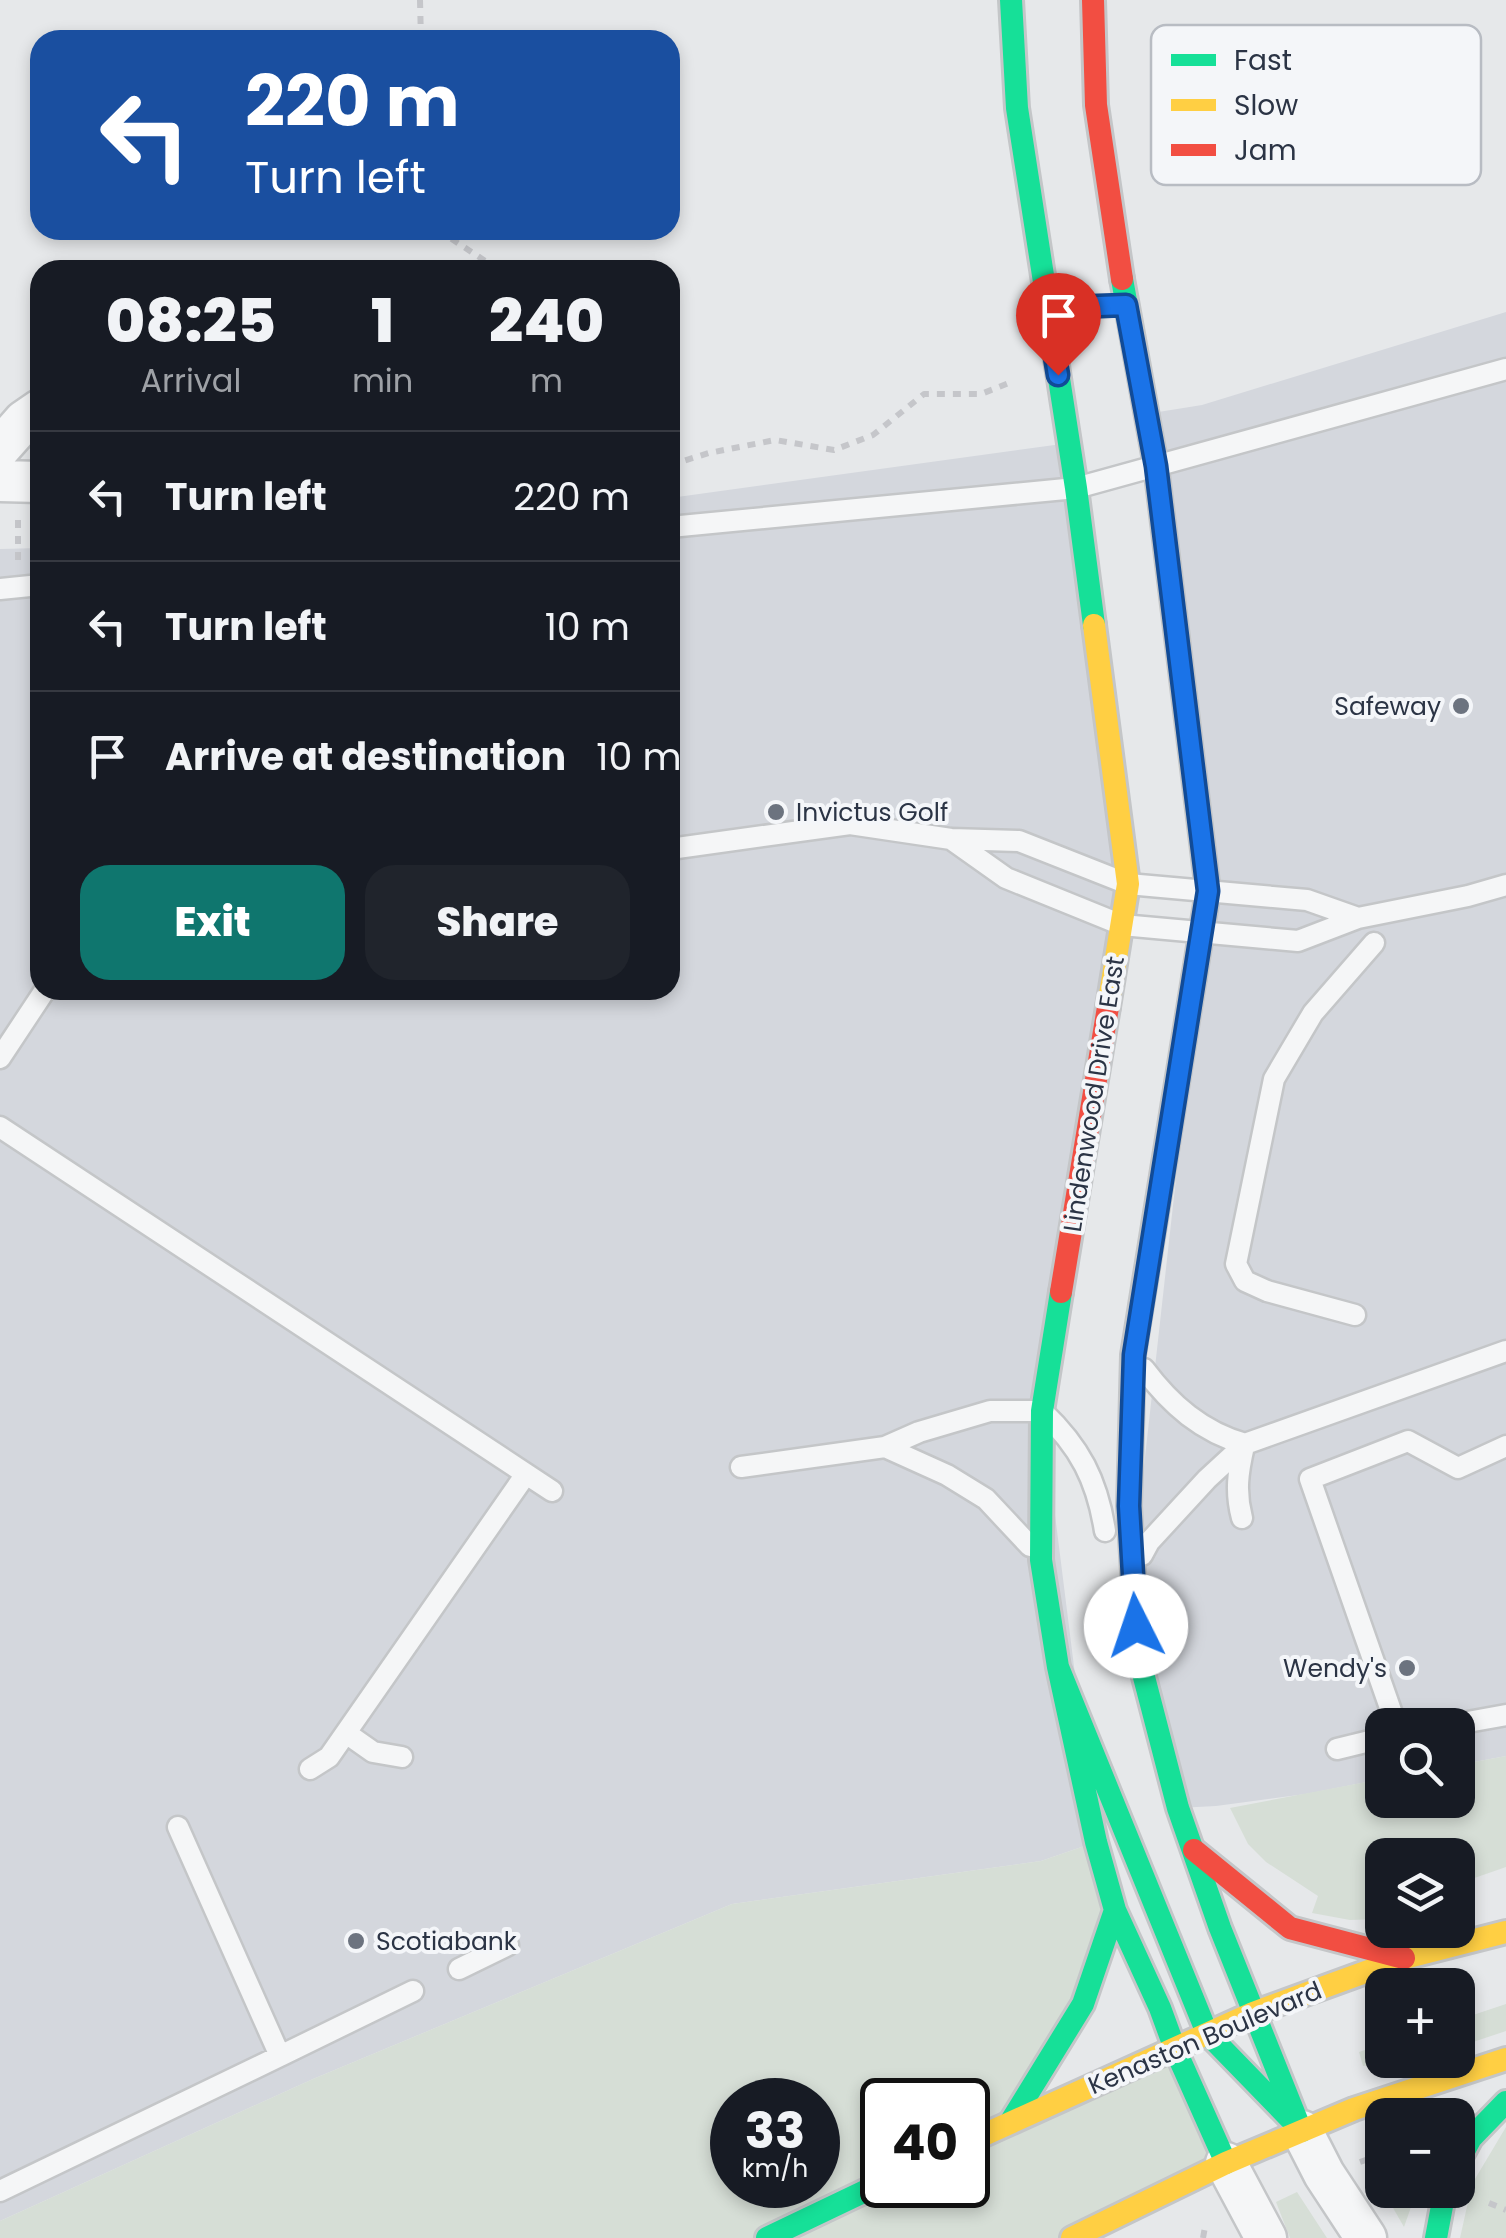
<!DOCTYPE html>
<meta charset="utf-8">
<style>
:root{--surface:#171b24;--page:#20242c;--text:#f1f3f6;--muted:#9ea1a6;--line:#363941;--accent:#0f766e}
body{margin:0;font-family:Poppins,sans-serif;background:var(--page);color:var(--text);height:100vh;display:flex;flex-direction:column;font-size:38px;white-space:nowrap}
*{box-sizing:border-box;margin:0}
p{font-size:32px;color:var(--muted)}
.icon{flex:none;width:55px;height:55px;fill:none;stroke:currentColor;stroke-width:2;stroke-linecap:round;stroke-linejoin:round}
.map{position:relative;flex:1;overflow:hidden}
.panel{position:absolute;left:30px;top:260px;width:650px;height:740px;display:flex;flex-direction:column;background:var(--surface);border-radius:30px;box-shadow:0 5px 15px #0003}
.panel>*{flex:none}
.guide{position:absolute;left:30px;top:30px;width:650px;height:210px;border-radius:30px;box-shadow:0 5px 15px #0003;background:#1a4fa0;color:#fff;overflow:hidden}
.buttons{position:absolute;left:1365px;top:1708px;display:grid;gap:20px}
.buttons a{display:grid;place-items:center;width:110px;height:110px;border-radius:20px;background:var(--surface);box-shadow:0 5px 15px #0003;font-size:50px}
.speed{position:absolute;left:710px;top:2078px;display:flex;gap:20px;font-size:50px;font-weight:700;text-align:center}
.speed>*{display:grid;place-content:center;width:130px;height:130px;border-radius:50%;background:var(--surface);box-shadow:0 5px 15px #0003;line-height:1}
.speed small{font-size:25px;font-weight:400}
.speed .limit{border:5px solid #111;border-radius:15px;background:#fff;color:#111}
.pin{position:absolute;display:grid;place-items:center;width:85px;height:85px;color:#fff;margin:-102px -42px;border-radius:50% 50% 50% 0;rotate:-45deg;box-shadow:0 0 10px #0007}
.pin .icon{rotate:45deg}
.me{position:absolute;width:110px;margin:-55px;rotate:356deg;stroke-linejoin:round;filter:drop-shadow(0 0 8px #0008)}
.turn{display:flex;align-items:center;gap:35px;height:210px;padding:0 50px;font-size:45px}
.turn .icon{width:130px;height:130px;stroke-width:2.5}
.turn b{display:block;font-size:70px;line-height:85px}
.eta{display:flex;justify-content:space-evenly;align-items:center;height:170px;text-align:center}
.eta b{font-size:60px;font-weight:800;line-height:70px}
.button{display:flex;gap:20px;margin-top:auto;padding:20px 50px}
.button a{flex:1;height:115px;border-radius:30px;background:var(--accent);color:#fff;font-size:40px;font-weight:800;line-height:115px;text-align:center}
.button a+a{background:var(--page);color:var(--text)}
ul{padding:0;list-style:none}
li{display:flex;align-items:center;gap:30px;height:130px;padding:0 50px;border-top:2px solid var(--line)}
li div{flex:1}
li b{display:block;font-size:38px}
li em{font-style:normal}
.map>svg:first-child{display:block}
.built{fill:#d4d7dd}
.green{fill:#d6ded6;fill-rule:evenodd}
.lines{fill:none;stroke-linecap:round;stroke-linejoin:round}
.lane-casing{stroke:#c4c6c8;stroke-width:25}
.street-casing{stroke:#c4c6c8;stroke-width:45}
.fast-casing{stroke:#c4c6c8;stroke-width:28}
.slow-casing{stroke:#c4c6c8;stroke-width:28}
.jam-casing{stroke:#c4c6c8;stroke-width:28}
.path{stroke:#c5c6ca;stroke-width:6;stroke-dasharray:8 8;stroke-linecap:butt}
.lane{stroke:#f5f6f7;stroke-width:20}
.street{stroke:#f5f6f7;stroke-width:40}
.fast{stroke:#16e098;stroke-width:22}
.slow{stroke:#ffcf43;stroke-width:22}
.jam{stroke:#f24e42;stroke-width:22}
.route-casing{stroke:#114b97;stroke-width:25}
.route{stroke:#1a73e8;stroke-width:18}
.poi-dot{fill:#6c737f;stroke:#f4f6f9;stroke-width:4}
.labels{text-anchor:middle;dominant-baseline:central;stroke-width:8;stroke-linejoin:round;paint-order:stroke}
.poi-label{font-size:25px;fill:#2b3445;stroke:#f4f6f9;text-anchor:end}
.street-label{font-size:25px;fill:#2b3445;stroke:#f4f6f9}
.key{fill:#f4f6f9;stroke:#b8bcc3;stroke-width:2.5}
.key-label{font-size:28px;fill:#2b3445}
</style>
<div class="map">
<svg width="1506" height="2238" viewBox="0 0 1506 2238">
<rect width="100%" height="100%" fill="#e6e8ea"/>
<path class="built" d="M1506,312V1756L1458,1765V1725H1382V1779L1306,1794L1216,1806L1178,1808L1132,1574L1208,891L1146,414L1202,405Z
M1069,443L1128,884L1042,1411L1096,1842L1041,1861L732,1904L313,2079L0,2221V549L40,548V990H670V498Z"/>
<path class="green" d="M1506,1756V1867L1463,1882L1461,1893L1458,1896V1855H1382V1919L1350,1920L1312,1913L1318,1896L1266,1862L1248,1844L1230,1808L1382,1779V1800H1458V1765Z
M1096,1842L1115,1910L1012,2119L1175,2049L1226,2163L1072,2238H0V2221L313,2079L732,1904L1041,1861ZM732,2100H818V2185H732ZM882,2100H968V2185H882Z
M1506,2004V2031L1458,2047V2020Z
M1382,2044V2060H1404L1363,2066L1359,2052Z
M1506,2127V2238H1460L1472,2184Z
M1381,2137H1382V2190H1417L1404,2227L1370,2168Z
M1297,2192L1327,2238H1290L1276,2202Z"/>
<g class="lines">
<defs>
<path id="lane" d="M1048,308L1124,305
M670,527L1076,488L1506,369
M0,589L40,585
M951,839L1006,878L1122,925L1298,941L1358,918L1468,896L1506,885
M670,849L850,824L951,839L1019,841L1128,884L1307,900L1358,918
M0,1058L45,990
M0,1127L552,1491
M1355,1315L1267,1291L1245,1281L1236,1264L1274,1079L1313,1013L1374,943
M1144,1369C1171,1405 1202,1432 1245,1444
M885,1447L947,1475L986,1499L1030,1546
M741,1467L885,1447L919,1432L990,1411H1042C1080,1447 1097,1480 1105,1531
M1242,1518C1235,1492 1238,1472 1244,1446
M1142,1555L1149,1542L1207,1479L1245,1444L1506,1351
M1396,1725L1310,1479L1408,1441L1458,1468L1506,1446
M1451,1725L1506,1715
M346,1733L373,1752L402,1757
M1337,1749L1382,1738
M310,1769L329,1757L526,1474
M459,1969L508,1945
M280,2056L413,1991
M0,2191L280,2056L178,1827"/>
<path id="street" d="M0,448L24,421L40,410
M0,481L40,482
M1302,2131L1324,2174L1366,2238
M1226,2163L1266,2238"/>
<path id="fast" d="M1011,0L1017,108L1076,488L1094,625
M1122,279L1156,466L1208,891L1194,978
M1061,1292L1042,1411L1041,1560L1058,1667L1096,1842L1115,1910L1160,2008L1175,2049L1226,2163
M1130,1470L1129,1506L1138,1654L1178,1808L1220,1928L1301,2130
M1058,1667L1207,2033L1302,2131
M1011,2121L1083,2004L1115,1910
M1458,2162L1471,2138L1506,2102
M767,2238L882,2183
M1436,2238L1445,2190"/>
<path id="slow" d="M1094,625L1128,884L1108,1007
M1130,1470L1133,1355L1194,978
M968,2142L1253,2013L1404,1958L1506,1932
M1072,2238L1226,2163L1354,2109L1506,2059"/>
<path id="jam" d="M1093,0L1096,105L1122,279
M1061,1292L1108,1007
M1194,1850L1290,1928L1404,1958"/>
</defs>
<use href="#lane" class="lane-casing"/>
<use href="#street" class="street-casing"/>
<use href="#fast" class="fast-casing"/>
<use href="#slow" class="slow-casing"/>
<use href="#jam" class="jam-casing"/>
<path class="path" d="M420,0L421,40
M438,230L499,270
M670,465L709,453L775,440L834,450L873,435L924,394H981L1014,381
M18,560V518
M1360,2162L1375,2157L1382,2159
M1489,2203L1506,2210
M1203,2238L1205,2227"/>
<use href="#lane" class="lane"/>
<use href="#street" class="street"/>
<use href="#fast" class="fast"/>
<use href="#slow" class="slow"/>
<use href="#jam" class="jam"/>
</g>
<g class="lines">
<defs>
<path id="route" d="M1058,375L1047,308L1126,305L1156,466L1208,891L1134,1355L1129,1506L1136,1626"/>
</defs>
<use href="#route" class="route-casing"/>
<use href="#route" class="route"/>
</g>
<g class="poi-dot">
<circle cx="1461" cy="706" r="10"/>
<circle cx="776" cy="812" r="10"/>
<circle cx="1407" cy="1668" r="10"/>
<circle cx="356" cy="1941" r="10"/>
</g>
<g class="labels">
<g class="poi-label">
<text x="1441" y="706">Safeway</text>
<text x="796" y="812" text-anchor="start">Invictus Golf</text>
<text x="1387" y="1668">Wendy's</text>
<text x="376" y="1941" text-anchor="start">Scotiabank</text>
</g>
<g class="street-label">
<text transform="translate(1094 1094) rotate(-81)">Lindenwood Drive East</text>
<text transform="translate(1205 2038) rotate(-23)">Kenaston Boulevard</text>
</g>
</g>
<rect x="1151" y="25" width="330" height="160" rx="15" class="key"/>
<rect x="1171" y="54" width="45" height="12" fill="#16e098"/>
<rect x="1171" y="99" width="45" height="12" fill="#ffcf43"/>
<rect x="1171" y="144" width="45" height="12" fill="#f24e42"/>
<g class="key-label">
<text x="1234" y="70">Fast</text>
<text x="1234" y="115">Slow</text>
<text x="1234" y="160">Jam</text>
</g>
</svg>
<div class="buttons">
<a><svg class="icon" aria-label="search" viewBox="0 0 24 24"><circle cx="10" cy="10" r="6"/><path d="M15 15l6 6"/></svg></a>
<a><svg class="icon" aria-label="layers" viewBox="0 0 24 24"><path d="M12 4l9 5-9 5-9-5zM3 14l9 5 9-5"/></svg></a>
<a>+</a>
<a>−</a>
</div>
<div class="speed"><div>33<small>km/h</small></div><div class="limit">40</div></div>
<div class="pin" style="left:1058px;top:375px;background:#d93025"><svg class="icon" aria-label="arrive" viewBox="0 0 24 24"><path d="M6 21V4h12l-3 4 3 4H6"/></svg></div>
<svg class="me" style="left:1136px;top:1626px" viewBox="-20 -20 40 40"><circle r="19" fill="#fff"/><path d="M0-13L10 11 0 6-10 11z" fill="#1a73e8"/></svg>
<div class="guide">
<div class="turn"><svg class="icon" aria-label="left" viewBox="0 0 24 24"><path d="M17 20v-9H6M10 6l-5 5 5 5"/></svg><div><b>220 m</b>Turn left</div></div>
</div>
<section class="panel">
<div class="eta">
<div><b>08:25</b><p>Arrival</p></div>
<div><b>1</b><p>min</p></div>
<div><b>240</b><p>m</p></div>
</div>
<ul>
<li><svg class="icon" aria-label="left" viewBox="0 0 24 24"><path d="M17 20v-9H6M10 6l-5 5 5 5"/></svg><div><b>Turn left</b></div><em>220 m</em></li>
<li><svg class="icon" aria-label="left" viewBox="0 0 24 24"><path d="M17 20v-9H6M10 6l-5 5 5 5"/></svg><div><b>Turn left</b></div><em>10 m</em></li>
<li><svg class="icon" aria-label="arrive" viewBox="0 0 24 24"><path d="M6 21V4h12l-3 4 3 4H6"/></svg><div><b>Arrive at destination</b></div><em>10 m</em></li>
</ul>
<div class="button"><a>Exit</a><a>Share</a></div>
</section>
</div>
